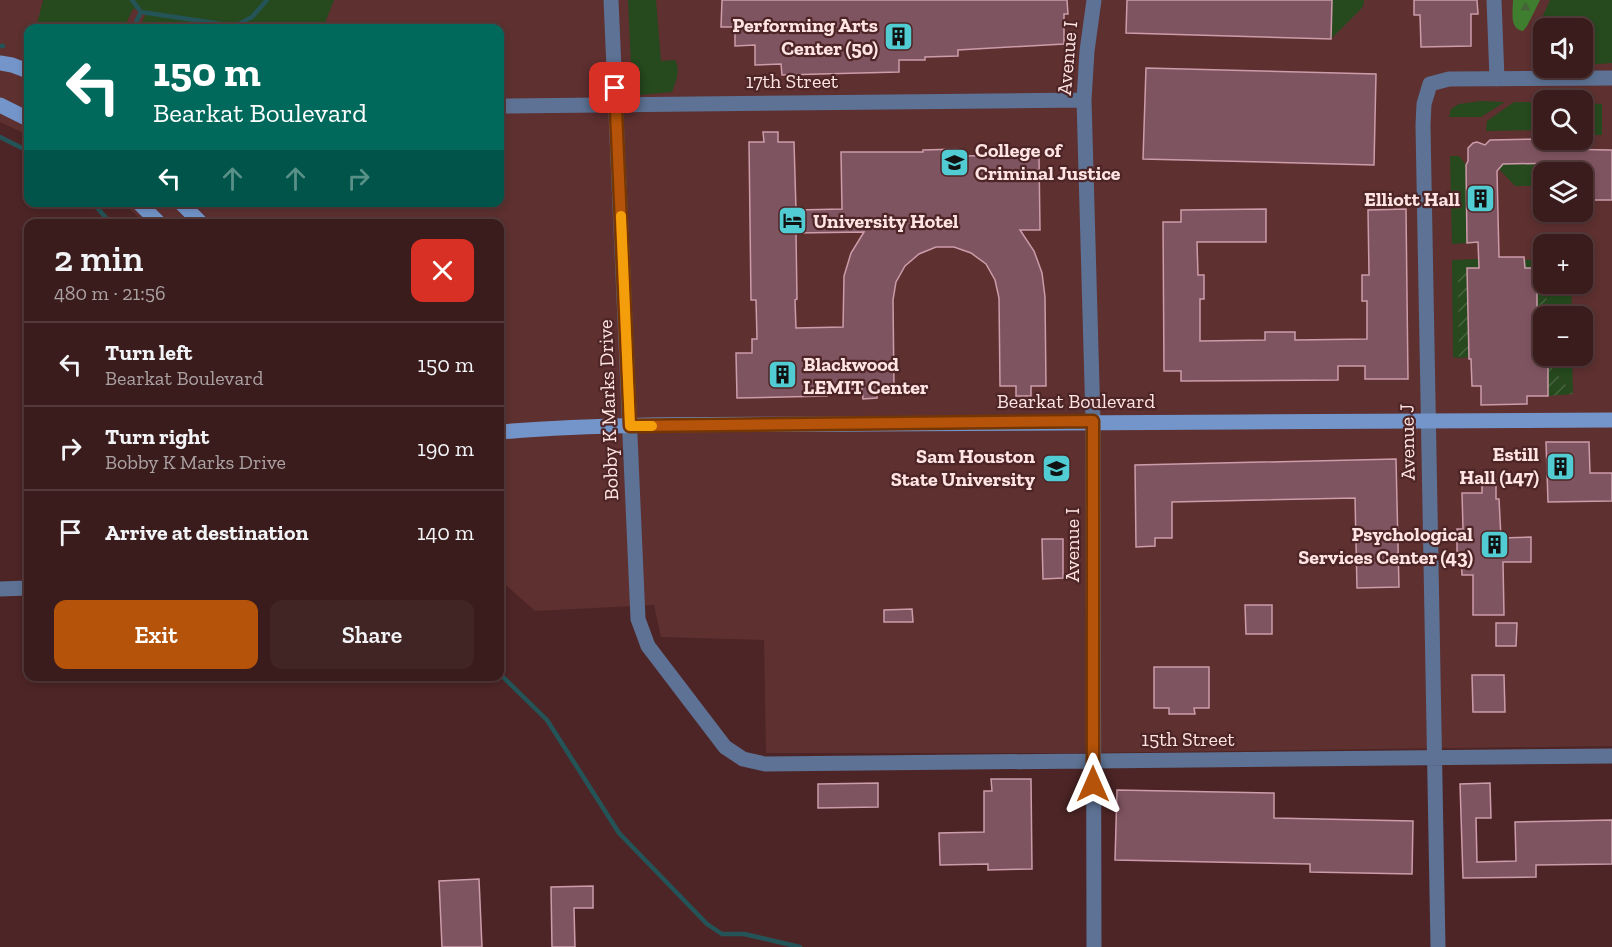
<!DOCTYPE html>
<meta charset="utf-8">
<style>
:root{--surface:#3a1c1c;--page:#412525;--text:#f1f3f6;--muted:#aba1a3;--line:#543a3b;--accent:#b45309}
body{margin:0;font-family:"Zilla Slab",serif;background:var(--page);color:var(--text);height:100vh;display:flex;flex-direction:column;font-size:22px;white-space:nowrap}
*{box-sizing:border-box;margin:0}
p{font-size:20px;color:var(--muted)}
.icon{flex:none;width:33px;height:33px;fill:none;stroke:currentColor;stroke-width:2;stroke-linecap:round;stroke-linejoin:round}
.map{position:relative;flex:1;overflow:hidden}
.details{position:absolute;left:24px;top:219px;width:480px;height:462px;display:flex;flex-direction:column;background:var(--surface);border-radius:12px;box-shadow:0 3px 9px #0003,0 0 0 2px var(--line)}
.details>*{flex:none}
.guide{position:absolute;left:24px;top:24px;width:480px;height:183px;border-radius:12px;box-shadow:0 3px 9px #0003,0 0 0 2px var(--line);background:#00695c;color:#fff;overflow:hidden}
.tools{position:absolute;left:1533px;top:18px;display:grid;gap:12px}
.tools a{display:grid;place-items:center;width:60px;height:60px;border-radius:12px;background:var(--surface);box-shadow:0 3px 9px #0003,0 0 0 2px var(--line);font-size:30px}
.pin{position:absolute;display:grid;place-items:center;width:51px;height:51px;color:#fff;margin:-26px;border-radius:12px;box-shadow:0 3px 9px #0006}
.me{position:absolute;width:66px;margin:-33px;rotate:0deg;stroke-linejoin:round;filter:drop-shadow(0 0 4px #0008)}
.turn{display:flex;align-items:center;gap:21px;height:126px;padding:0 30px;font-size:27px}
.turn .icon{width:78px;height:78px;stroke-width:2.5}
.turn b{display:block;font-size:42px;line-height:51px}
.lanes{display:flex;align-items:center;height:57px;padding:0 30px;background:#0003;justify-content:center;gap:30px;direction:ltr}
.lanes .off{opacity:.35}
.round{display:grid;place-items:center;flex:none;width:63px;height:63px;border-radius:12px;background:var(--page)}
.overview{display:flex;align-items:center;justify-content:space-between;height:102px;padding:0 30px}
h1{font-size:36px;font-weight:600;line-height:45px}
.action{display:flex;gap:12px;margin-top:auto;padding:12px 30px}
.action a{flex:1;height:69px;border-radius:12px;background:var(--accent);color:#fff;font-size:24px;font-weight:600;line-height:69px;text-align:center}
.action a+a{background:var(--page);color:var(--text)}
ul{padding:0;list-style:none}
li{display:flex;align-items:center;gap:18px;height:84px;padding:0 30px;border-top:2px solid var(--line)}
li div{flex:1}
li b{display:block;font-size:22px}
li em{font-style:normal}
.map>svg:first-child{display:block}
.built{fill:#5e3030;fill-rule:evenodd}
.grass{fill:#26491e}
.forest{fill:url(#forest-firs)}
.garden{fill:url(#garden-furrows)}
.lines{fill:none;stroke-linecap:round;stroke-linejoin:round}
.stream{stroke:#245457;stroke-width:4.5}
.building{fill:#7f5461;stroke:#cc9caa;stroke-width:1.5;fill-rule:evenodd}
.street{stroke:#5d7294;stroke-width:15}
.secondary{stroke:#7395ca;stroke-width:15}
.route-casing{stroke:#753606;stroke-width:15}
.route{stroke:#b45309;stroke-width:10}
.slow{stroke:#f59e0b;stroke-width:10}
.labels{text-anchor:middle;dominant-baseline:central;stroke-width:4.5;stroke-linejoin:round;paint-order:stroke}
.poi-label{font-size:20px;font-weight:bold;fill:#ffe4e3;stroke:#4d2526;text-anchor:end}
.street-label{font-size:20px;fill:#ffe4e3;stroke:#4d2526}
</style>
<div class="map">
<svg width="1612" height="947" viewBox="0 0 1612 947">
<defs>
<pattern id="forest-firs" width="22" height="20" patternUnits="userSpaceOnUse" patternTransform="scale(1.5)"><rect width="22" height="20" fill="#3f7e2f"/><path d="M5 1l3.5 6h-7zM16 11l3.5 6h-7z" fill="#456438"/></pattern>
<pattern id="garden-furrows" width="10" height="10" patternUnits="userSpaceOnUse" patternTransform="scale(1.5)"><rect width="10" height="10" fill="#26491e"/><path d="M-1 1l2-2M0 10L10 0M9 11l2-2" fill="none" stroke="#47633f"/></pattern>
</defs>
<rect width="100%" height="100%" fill="#4d2526"/>
<path class="built" d="M0,0H1612V746L1075,753H766L764,640L661,637L654,605L535,611L500,580V224L145,223L123,203L500,202V28H28V135L0,122ZM1544,28H1582V68H1544ZM1544,100H1582V140H1544ZM1544,172H1582V212H1544ZM1544,244H1582V284H1544ZM1544,316H1582V356H1544Z"/>
<path class="grass" d="M43,0H334L323,28H139L146,14L140,9H133L124,28H36Z
M628,0H656L661,61L675,60C681,70 676,81 672,92L640,95L636,94L632,89Z
M1332,0H1364V3L1362,8L1331,39Z
M1550,0H1612V63L1583,65L1582,28H1544L1543,59C1526,44 1543,17 1550,0Z
M1480,101L1505,102L1481,117H1449L1451,109L1459,104Z
M1514,102H1531L1543,117V130L1486,131L1487,121Z
M1583,103L1602,104V135H1583Z
M1450,156H1459L1466,165L1467,243L1452,244Z
M1549,163V172H1544L1543,186H1515L1499,169L1503,164Z
M1479,259V268L1458,269L1459,358L1453,357L1452,260Z
M1546,284H1571L1572,316H1547Z
M1548,356H1572L1573,394L1548,363Z"/>
<path class="forest" d="M1513,0H1540L1527,26L1523,31C1509,29 1513,12 1513,0Z"/>
<path class="garden" d="M1543,259L1544,284H1546L1547,316H1544L1543,321H1537L1536,268H1525L1524,260Z
M1467,268L1469,357L1459,358L1458,269Z
M1548,363L1573,394L1548,396Z"/>
<g class="lines">
<path class="stream" d="M132,0L141,12L235,26L252,17L267,0
M133,28L141,12
M0,46H3
M0,137L28,151
M92,202L108,220L109,224
M500,674L547,720L619,833L707,924L722,934H744L800,947"/>
</g>
<path class="building" d="M722,0H1067L1068,14H1064V44L958,50V56L925,57V60H899V72L782,75L781,64L755,65V45L735,46V27H721Z
M1127,0H1332L1331,39L1126,33Z
M1414,0H1477L1478,14H1471V46L1421,47L1420,15H1414Z
M1146,68L1376,74L1374,165L1143,159Z
M763,132H778V142H794L796,210L842,209L841,152H923V150L958,149V156L1039,155L1040,230H1020L1034,251L1042,273L1045,297L1046,386H1031V396H1016V386H1000L999,298L995,280L986,264L971,253L954,247H936L919,254L905,266L896,282L893,300L894,388H877V398L863,399L862,389H827V396L737,398L736,353H752V339H757L756,300H751L749,142H764ZM864,232L851,253L844,276L843,327L796,328L795,300L797,299L796,233Z
M1544,139L1557,140V149L1612,150V200H1582V172H1562L1561,163L1503,164L1497,171L1499,257H1524L1525,268H1537V359H1548V396H1527V404L1481,405V386H1472L1471,359H1469L1467,268H1479L1478,242L1467,243L1466,165L1468,161V148L1473,143L1477,142L1485,145L1490,140Z
M1266,209V242H1197L1198,275H1204V299H1200V341L1265,340V332H1295V340L1367,339V301H1362V275H1369L1368,210L1406,209L1408,379H1365V366H1338V380L1181,381V371H1164L1163,222H1181V210Z
M1546,442H1589L1590,473H1612V501L1548,502Z
M1396,459L1399,587L1357,588L1355,498L1172,502V538H1155V546L1136,547L1135,465Z
M1482,480H1496V499H1499L1501,538L1531,537V562H1503L1504,615H1473V575H1462L1461,552H1457V529H1463L1462,493H1482Z
M1042,539H1063V578L1043,579Z
M1245,605H1272V634H1246Z
M912,609L913,622H884V610Z
M1496,623H1517L1516,646H1496Z
M1154,667H1209V708H1194L1195,714H1169V708H1154Z
M1472,675H1504L1505,712H1473Z
M991,779H1031L1032,869L988,870V864L940,865L939,833L984,832V791H992Z
M878,783V807L818,808V784Z
M1490,783L1491,818H1476L1477,862L1516,861L1515,822L1612,820V864L1536,865V877L1463,878L1460,784Z
M1117,790L1274,793V818L1413,821L1412,874L1310,872V864L1115,860Z
M479,879L482,947H442L439,881Z
M593,886V908H574L575,947H552L551,887Z"/>
<g class="lines">
<path class="street" d="M611,0L638,619L648,646L725,747L743,759L765,764L1612,756
M1494,0L1497,79
M500,106L1084,100
M0,589L28,588
M1094,947L1093,421L1084,100L1087,51L1094,0
M1438,947L1423,125L1424,104L1430,84L1449,79L1612,78"/>
<path class="secondary" d="M0,63L12,65L28,71
M0,105L28,119
M138,202L160,224
M180,202L202,224
M500,432C622,422 746,425 868,424C1116,421 1364,423 1612,420"/>
</g>
<g class="lines">
<defs>
<path id="route" d="M615,88L630,426L1093,421V784"/>
</defs>
<use href="#route" class="route-casing"/>
<use href="#route" class="route"/>
<path class="slow" d="M621,216L630,426H652"/>
</g>
<defs>
<symbol id="building-square" viewBox="-11 -11 22 22"><rect x="-9" y="-9" width="18" height="18" rx="4" fill="#51ccd2" stroke="#4d2526"/><path d="M-4-6H4V6H1V3H-1V6H-4ZM-2.5-4.3h1.7v1.8h-1.7ZM.8-4.3h1.7v1.8H.8ZM-2.5-1h1.7V.8h-1.7ZM.8-1h1.7V.8H.8Z" fill="#111"/></symbol>
<symbol id="university-square" viewBox="-11 -11 22 22"><rect x="-9" y="-9" width="18" height="18" rx="4" fill="#51ccd2" stroke="#4d2526"/><path d="M0-5L7-2L0 1L-7-2ZM-4 1L0 2.5L4 1V4Q0 6-4 4Z" fill="#111"/></symbol>
<symbol id="hotel-square" viewBox="-11 -11 22 22"><rect x="-9" y="-9" width="18" height="18" rx="4" fill="#51ccd2" stroke="#4d2526"/><path d="M-6-4.5h1.5V1H6V5H4.5V3h-9V5H-6ZM-4 0a1.8 1.8 0 1 1 3.6 0ZM.5 0V-2.5h3Q6-2.5 6 0Z" fill="#111"/></symbol>
</defs>
<g fill-rule="evenodd">
<use href="#building-square" x="882" y="20" width="33" height="33"/>
<use href="#university-square" x="938" y="146" width="33" height="33"/>
<use href="#building-square" x="1464" y="182" width="33" height="33"/>
<use href="#hotel-square" x="776" y="204" width="33" height="33"/>
<use href="#building-square" x="766" y="358" width="33" height="33"/>
<use href="#building-square" x="1544" y="450" width="33" height="33"/>
<use href="#university-square" x="1040" y="452" width="33" height="33"/>
<use href="#building-square" x="1478" y="528" width="33" height="33"/>
</g>
<g class="labels">
<g class="poi-label">
<text x="878" y="25">Performing Arts<tspan x="878" dy="23">Center (50)</tspan></text>
<text x="975" y="150" text-anchor="start">College of<tspan x="975" dy="23">Criminal Justice</tspan></text>
<text x="1460" y="199">Elliott Hall</text>
<text x="813" y="221" text-anchor="start">University Hotel</text>
<text x="803" y="364" text-anchor="start">Blackwood<tspan x="803" dy="23">LEMIT Center</tspan></text>
<text x="1539" y="454">Estill<tspan x="1539" dy="23">Hall (147)</tspan></text>
<text x="1035" y="456">Sam Houston<tspan x="1035" dy="23">State University</tspan></text>
<text x="1473" y="534">Psychological<tspan x="1473" dy="23">Services Center (43)</tspan></text>
</g>
<g class="street-label">
<text transform="translate(1067 58) rotate(-85)">Avenue I</text>
<text x="792" y="81">17th Street</text>
<text x="1076" y="401">Bearkat Boulevard</text>
<text transform="translate(608 410) rotate(-92)">Bobby K Marks Drive</text>
<text transform="translate(1407 442) rotate(-91)">Avenue J</text>
<text transform="translate(1072 545) rotate(-90)">Avenue I</text>
<text x="1188" y="739">15th Street</text>
</g>
</g>
</svg>
<div class="tools">
<a><svg class="icon" aria-label="sound" viewBox="0 0 24 24"><path d="M4 9h4l5-4v14l-5-4H4zM17 9q2 3 0 6"/></svg></a>
<a><svg class="icon" aria-label="search" viewBox="0 0 24 24"><circle cx="10" cy="10" r="6"/><path d="M15 15l6 6"/></svg></a>
<a><svg class="icon" aria-label="layers" viewBox="0 0 24 24"><path d="M12 4l9 5-9 5-9-5zM3 14l9 5 9-5"/></svg></a>
<a>+</a>
<a>−</a>
</div>
<div class="pin" style="left:615px;top:88px;background:#d93025"><svg class="icon" aria-label="arrive" viewBox="0 0 24 24"><path d="M6 21V4h12l-3 4 3 4H6"/></svg></div>
<svg class="me" style="left:1093px;top:784px" viewBox="-20 -20 40 40"><path d="M0-17L14 15 0 8-14 15z" fill="#b45309" stroke="#fff" stroke-width="4"/></svg>
<div class="guide">
<div class="turn"><svg class="icon" aria-label="left" viewBox="0 0 24 24"><path d="M17 20v-9H6M10 6l-5 5 5 5"/></svg><div><b>150 m</b>Bearkat Boulevard</div></div>
<div class="lanes"><svg class="icon" aria-label="left" viewBox="0 0 24 24"><path d="M17 20v-9H6M10 6l-5 5 5 5"/></svg><svg class="icon off" aria-label="ahead" viewBox="0 0 24 24"><path d="M12 20V5M6 11l6-6 6 6"/></svg><svg class="icon off" aria-label="ahead" viewBox="0 0 24 24"><path d="M12 20V5M6 11l6-6 6 6"/></svg><svg class="icon off" aria-label="right" viewBox="0 0 24 24"><path d="M7 20v-9h11M14 6l5 5-5 5"/></svg></div>
</div>
<section class="details">
<div class="overview"><div><h1>2 min</h1><p>480 m · 21:56</p></div><a class="round" style="background:#d93025;color:#fff"><svg class="icon" aria-label="close" viewBox="0 0 24 24"><path d="M6 6l12 12M18 6L6 18"/></svg></a></div>
<ul>
<li><svg class="icon" aria-label="left" viewBox="0 0 24 24"><path d="M17 20v-9H6M10 6l-5 5 5 5"/></svg><div><b>Turn left</b><p>Bearkat Boulevard</p></div><em>150 m</em></li>
<li><svg class="icon" aria-label="right" viewBox="0 0 24 24"><path d="M7 20v-9h11M14 6l5 5-5 5"/></svg><div><b>Turn right</b><p>Bobby K Marks Drive</p></div><em>190 m</em></li>
<li><svg class="icon" aria-label="arrive" viewBox="0 0 24 24"><path d="M6 21V4h12l-3 4 3 4H6"/></svg><div><b>Arrive at destination</b></div><em>140 m</em></li>
</ul>
<div class="action"><a>Exit</a><a>Share</a></div>
</section>
</div>
